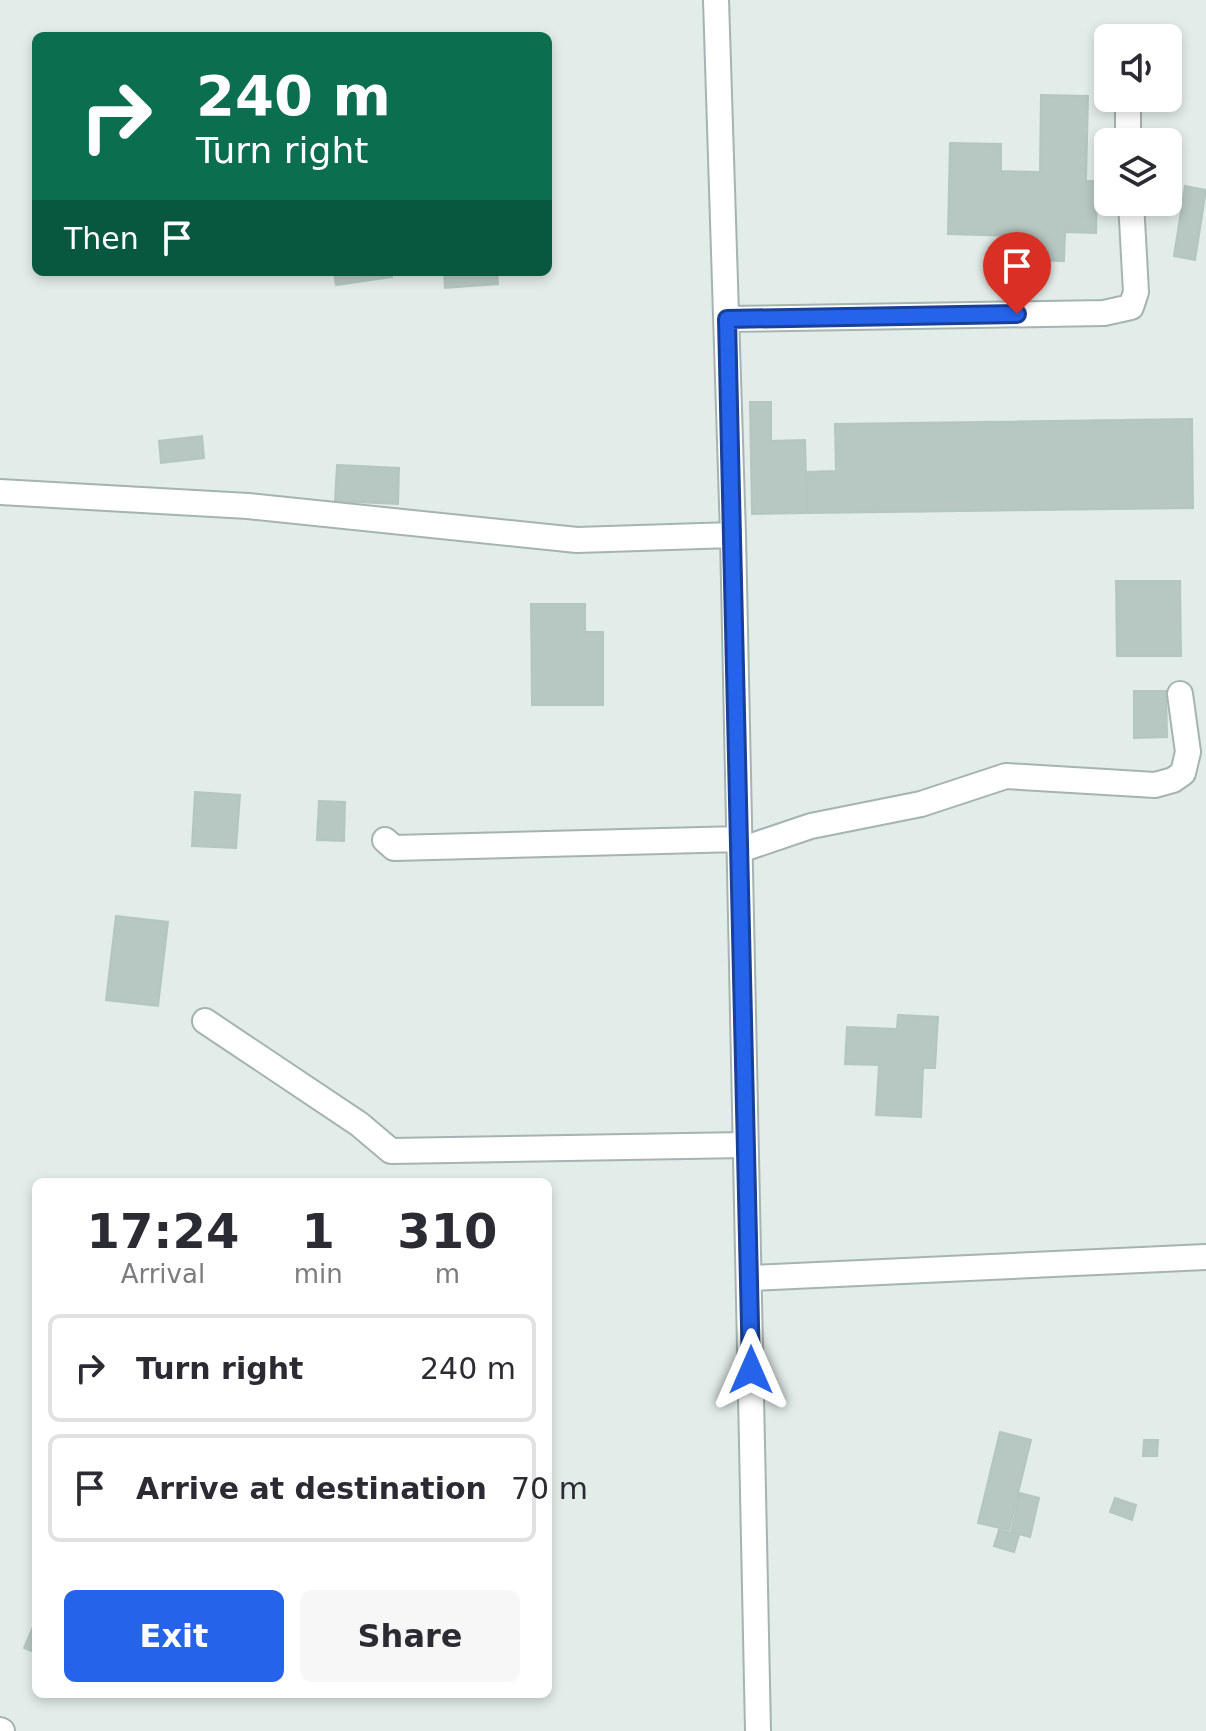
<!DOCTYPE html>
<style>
:root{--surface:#fff;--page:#f7f7f7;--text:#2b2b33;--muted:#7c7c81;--line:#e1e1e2;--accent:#2563eb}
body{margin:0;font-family:"DejaVu Sans",sans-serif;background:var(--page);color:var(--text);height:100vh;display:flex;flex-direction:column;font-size:30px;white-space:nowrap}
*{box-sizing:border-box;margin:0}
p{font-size:26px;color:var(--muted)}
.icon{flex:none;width:44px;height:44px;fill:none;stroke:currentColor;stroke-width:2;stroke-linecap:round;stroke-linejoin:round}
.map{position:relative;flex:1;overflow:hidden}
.sheet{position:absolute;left:32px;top:1178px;width:520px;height:520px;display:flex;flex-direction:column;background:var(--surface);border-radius:12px;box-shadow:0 4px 12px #0003}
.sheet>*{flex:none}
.hud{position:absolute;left:32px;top:32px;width:520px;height:244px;border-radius:12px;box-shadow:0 4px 12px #0003;background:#0b6e4f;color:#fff;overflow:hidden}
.tools{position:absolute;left:1094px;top:24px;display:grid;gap:16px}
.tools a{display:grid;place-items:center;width:88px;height:88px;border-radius:12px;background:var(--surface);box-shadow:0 4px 12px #0003;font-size:40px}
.pin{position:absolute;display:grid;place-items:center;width:68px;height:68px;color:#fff;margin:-82px -34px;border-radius:50% 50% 50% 0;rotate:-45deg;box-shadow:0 0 8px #0007}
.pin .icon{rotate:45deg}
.me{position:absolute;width:88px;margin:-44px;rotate:0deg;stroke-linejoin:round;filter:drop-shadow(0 0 6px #0008)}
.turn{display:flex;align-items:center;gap:28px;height:168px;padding:0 32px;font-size:36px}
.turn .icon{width:104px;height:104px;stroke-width:2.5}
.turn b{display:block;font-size:56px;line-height:68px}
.then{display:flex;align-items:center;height:76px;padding:0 32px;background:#0003;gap:16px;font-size:30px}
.eta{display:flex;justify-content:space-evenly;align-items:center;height:136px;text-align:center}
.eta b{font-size:48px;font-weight:600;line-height:56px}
.button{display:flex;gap:16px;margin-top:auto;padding:16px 32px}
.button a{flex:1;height:92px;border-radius:12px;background:var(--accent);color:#fff;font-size:32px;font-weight:600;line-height:92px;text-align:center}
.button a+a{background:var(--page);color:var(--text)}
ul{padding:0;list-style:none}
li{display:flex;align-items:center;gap:24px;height:108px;margin:0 16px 12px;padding:0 16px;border:4px solid var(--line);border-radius:12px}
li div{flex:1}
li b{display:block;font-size:30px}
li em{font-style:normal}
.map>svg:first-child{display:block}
.building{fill:#b7c7c1;stroke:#b4c6c0;stroke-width:2}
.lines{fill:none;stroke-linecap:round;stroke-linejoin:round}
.minor-casing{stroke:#a5b4b0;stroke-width:28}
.minor{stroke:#fff;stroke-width:24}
.route-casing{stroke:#184099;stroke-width:20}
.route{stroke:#2563eb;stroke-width:14}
</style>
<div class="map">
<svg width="1206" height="1731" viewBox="0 0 1206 1731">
<rect width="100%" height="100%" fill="#e2ece8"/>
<path class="building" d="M1041,95L1088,96L1086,181H1097L1096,233L1065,232L1064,261L1021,260L1022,236L948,234L950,143L1001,144V171L1040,172Z
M1185,186L1206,190L1195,260L1174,256Z
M334,272H391L392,277L336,285Z
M444,272H497L498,284L445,288Z
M750,402H771V441L805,440L807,513L752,514Z
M1192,419L1193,508L807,513L806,472L836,471L835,424Z
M202,436L204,458L161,463L159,441Z
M337,465L399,468L398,504L335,501Z
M1116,581H1180L1181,656H1117Z
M531,604H585V632H603V705H532Z
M1134,691H1166L1167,737L1134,738Z
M195,792L240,795L236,848L192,846Z
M319,801L345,802L344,841L317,840Z
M116,916L168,922L158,1006L106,1000Z
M898,1015L938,1017L935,1068H923L921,1117L876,1115L879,1065L845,1064L847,1027L897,1029Z
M1000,1432L1031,1440L1009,1530L978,1523Z
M1144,1440H1158L1157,1456H1143Z
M1020,1493L1039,1498L1030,1537L1011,1532Z
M1115,1498L1136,1505L1132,1520L1110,1512Z
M999,1530L1019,1535L1014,1552L994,1546Z
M32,1629L36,1631V1653L24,1648Z"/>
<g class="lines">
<defs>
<path id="minor" d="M716,0L733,535L758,1731
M1128,98V142
M727,319L1104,313L1131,307L1136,292L1131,202
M0,492L248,506L577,540L733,535
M385,840L394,848L740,839
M740,850L811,826L921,804L1006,776L1155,785L1173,780L1183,773L1188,752L1180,694
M205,1021L359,1124L391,1151L745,1145
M751,1278L1206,1257
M0,1730L2,1731"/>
</defs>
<use href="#minor" class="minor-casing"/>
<use href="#minor" class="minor"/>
</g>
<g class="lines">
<defs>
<path id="route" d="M751,1370L727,319L1017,314"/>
</defs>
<use href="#route" class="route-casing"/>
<use href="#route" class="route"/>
</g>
</svg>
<div class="tools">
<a><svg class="icon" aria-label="sound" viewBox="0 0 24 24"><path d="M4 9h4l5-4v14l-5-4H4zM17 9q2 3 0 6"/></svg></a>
<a><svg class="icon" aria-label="layers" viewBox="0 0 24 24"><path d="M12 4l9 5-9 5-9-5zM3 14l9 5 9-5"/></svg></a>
</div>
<div class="pin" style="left:1017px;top:314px;background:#d93025"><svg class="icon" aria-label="arrive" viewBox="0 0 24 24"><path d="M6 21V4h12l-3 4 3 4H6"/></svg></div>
<svg class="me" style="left:751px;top:1370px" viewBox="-20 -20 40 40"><path d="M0-17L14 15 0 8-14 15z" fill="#2563eb" stroke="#fff" stroke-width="4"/></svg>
<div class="hud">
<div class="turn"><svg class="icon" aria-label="right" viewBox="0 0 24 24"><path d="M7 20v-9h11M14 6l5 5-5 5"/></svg><div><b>240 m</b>Turn right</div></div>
<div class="then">Then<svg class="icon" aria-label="arrive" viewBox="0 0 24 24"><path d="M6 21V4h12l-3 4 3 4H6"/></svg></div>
</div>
<section class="sheet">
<div class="eta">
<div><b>17:24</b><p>Arrival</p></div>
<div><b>1</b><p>min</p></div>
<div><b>310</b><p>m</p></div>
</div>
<ul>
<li><svg class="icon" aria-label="right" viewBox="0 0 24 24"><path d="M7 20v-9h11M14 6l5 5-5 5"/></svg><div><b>Turn right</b></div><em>240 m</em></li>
<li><svg class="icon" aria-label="arrive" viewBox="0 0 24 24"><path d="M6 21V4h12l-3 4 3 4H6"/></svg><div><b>Arrive at destination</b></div><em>70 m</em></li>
</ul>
<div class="button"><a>Exit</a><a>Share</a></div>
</section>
</div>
